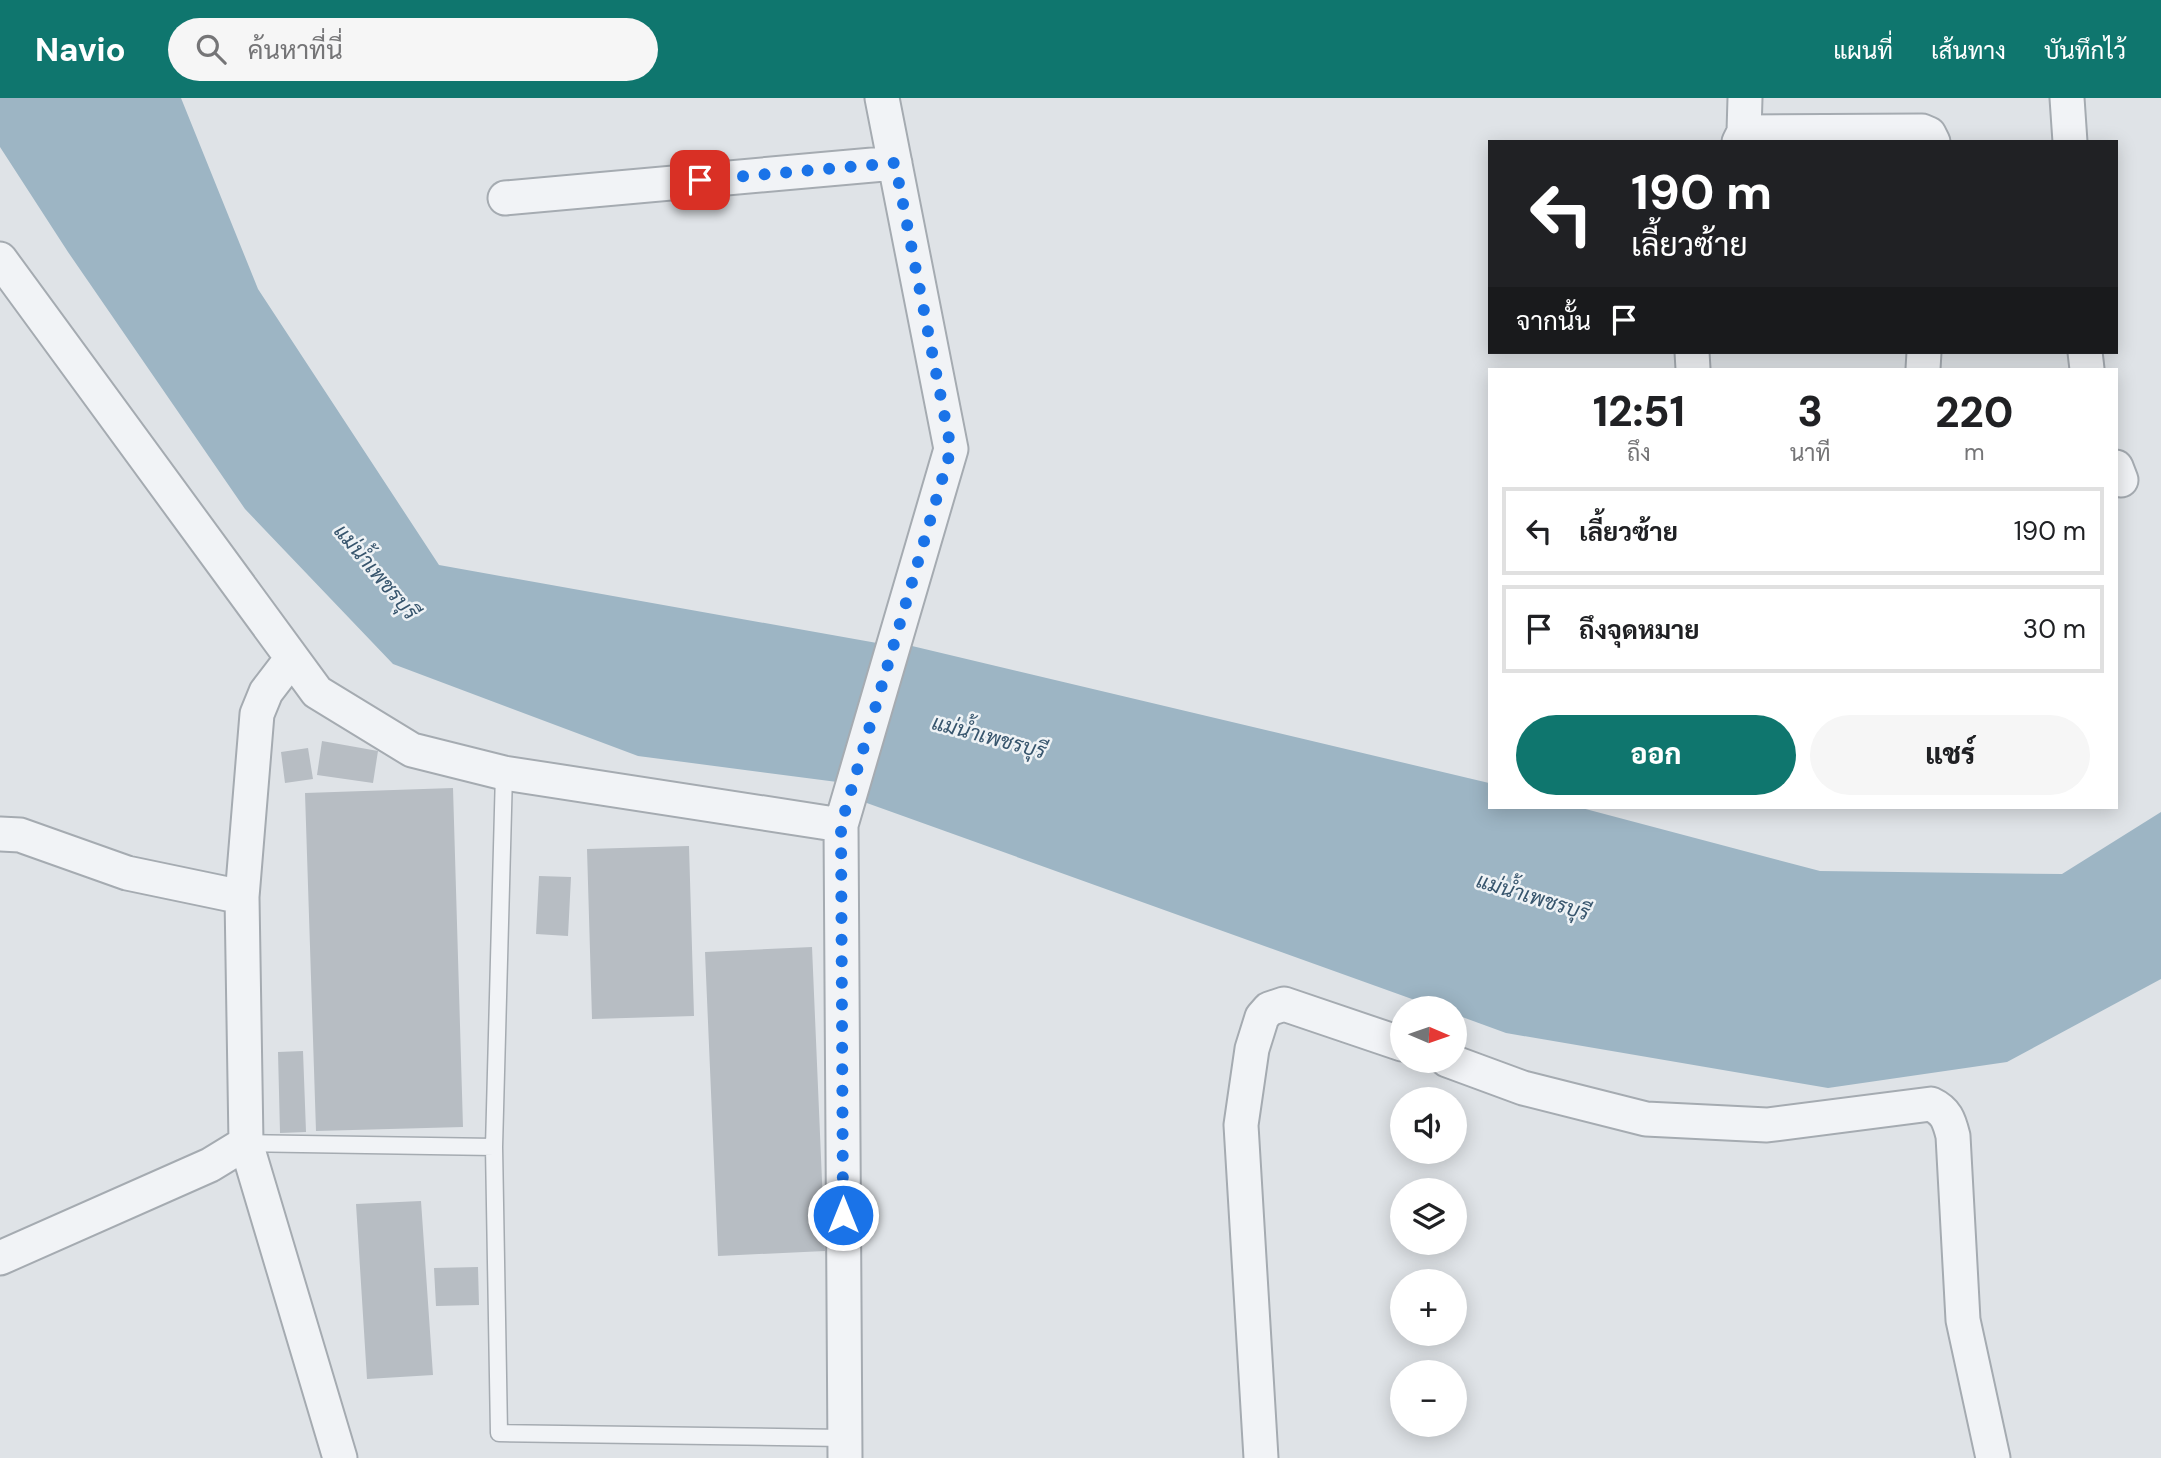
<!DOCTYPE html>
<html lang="th">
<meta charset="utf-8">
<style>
:root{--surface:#fff;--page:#f6f6f6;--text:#202124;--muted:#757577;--line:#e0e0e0;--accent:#0f766e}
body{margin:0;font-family:"DM Sans",Sarabun,sans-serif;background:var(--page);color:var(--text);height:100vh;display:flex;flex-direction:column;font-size:26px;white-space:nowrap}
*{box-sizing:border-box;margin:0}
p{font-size:23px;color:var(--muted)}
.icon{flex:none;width:38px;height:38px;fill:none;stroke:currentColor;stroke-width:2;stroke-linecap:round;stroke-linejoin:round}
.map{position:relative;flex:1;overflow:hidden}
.side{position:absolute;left:1488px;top:270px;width:630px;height:441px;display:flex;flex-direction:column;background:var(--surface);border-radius:0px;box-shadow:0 4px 18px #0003}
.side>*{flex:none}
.top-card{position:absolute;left:1488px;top:42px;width:630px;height:214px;border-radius:0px;box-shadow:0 4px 18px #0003;background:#202124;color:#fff;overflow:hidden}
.needle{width:46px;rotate:92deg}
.controls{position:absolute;left:1390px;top:898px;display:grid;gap:14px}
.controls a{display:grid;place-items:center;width:77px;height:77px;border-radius:50%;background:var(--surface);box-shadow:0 4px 18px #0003;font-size:35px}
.pin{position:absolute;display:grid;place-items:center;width:60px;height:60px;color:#fff;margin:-30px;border-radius:14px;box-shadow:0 4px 10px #0006}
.me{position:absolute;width:77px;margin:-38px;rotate:0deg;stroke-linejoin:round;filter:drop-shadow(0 0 5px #0008)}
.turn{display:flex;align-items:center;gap:24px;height:147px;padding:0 28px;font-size:32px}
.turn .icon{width:91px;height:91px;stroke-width:2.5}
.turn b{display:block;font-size:49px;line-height:60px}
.then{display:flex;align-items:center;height:66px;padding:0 28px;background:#0003;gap:14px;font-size:26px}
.eta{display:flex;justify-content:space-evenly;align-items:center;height:119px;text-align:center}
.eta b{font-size:42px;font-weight:800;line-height:49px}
.action{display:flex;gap:14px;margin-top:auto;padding:14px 28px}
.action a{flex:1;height:80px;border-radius:42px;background:var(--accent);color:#fff;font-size:28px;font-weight:800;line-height:80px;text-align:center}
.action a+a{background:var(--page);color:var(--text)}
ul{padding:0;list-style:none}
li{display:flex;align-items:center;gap:21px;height:88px;margin:0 14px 10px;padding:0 14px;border:4px solid var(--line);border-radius:0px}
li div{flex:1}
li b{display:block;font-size:26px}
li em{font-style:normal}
header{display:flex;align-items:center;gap:42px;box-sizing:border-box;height:98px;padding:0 35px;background:var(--accent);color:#fff}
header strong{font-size:33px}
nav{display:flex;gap:38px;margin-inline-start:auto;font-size:24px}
.search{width:490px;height:63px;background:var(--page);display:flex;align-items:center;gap:18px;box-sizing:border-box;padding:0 24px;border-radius:38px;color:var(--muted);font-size:26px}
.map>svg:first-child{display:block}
.water{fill:#9db5c4}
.building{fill:#b7bdc3}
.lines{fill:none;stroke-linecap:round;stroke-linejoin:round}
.service-casing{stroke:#a5abb1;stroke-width:19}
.minor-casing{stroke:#a5abb1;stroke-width:37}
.service{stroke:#f1f3f6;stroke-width:16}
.minor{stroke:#f1f3f6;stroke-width:33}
.route{stroke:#1a73e8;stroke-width:12;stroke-dasharray:0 21.6}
.labels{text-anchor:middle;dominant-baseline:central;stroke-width:5;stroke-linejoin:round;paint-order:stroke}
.water-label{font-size:21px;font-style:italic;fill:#37556d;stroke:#eef2f5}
</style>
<header>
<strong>Navio</strong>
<div class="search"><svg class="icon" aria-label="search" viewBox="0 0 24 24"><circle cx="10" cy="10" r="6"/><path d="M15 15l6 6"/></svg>ค้นหาที่นี่</div>
<nav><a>แผนที่</a><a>เส้นทาง</a><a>บันทึกไว้</a></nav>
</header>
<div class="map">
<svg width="2161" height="1360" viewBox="0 0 2161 1360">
<rect width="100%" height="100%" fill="#dfe3e7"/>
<path class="water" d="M0,0H181L258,191L439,467L877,545L845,685L638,658L393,566L245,411L68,154L0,49Z
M912,548L1489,685V709H1578L1820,773L2062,776L2161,714V881L2007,964L1828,990L1506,935L1454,916V910H1437L864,704Z"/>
<path class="building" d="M322,643L378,653L373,685L317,677Z
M308,650L313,681L285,685L281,654Z
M453,690L463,1029L316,1033L305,695Z
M689,748L694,918L592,921L587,751Z
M539,778L571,779L568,838L536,836Z
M812,849L825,1153L718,1158L705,854Z
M303,953L306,1034L280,1035L278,954Z
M421,1103L433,1277L367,1281L356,1106Z
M478,1169L479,1207L436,1208L434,1170Z"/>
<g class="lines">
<defs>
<path id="service" d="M504,675L494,1049L499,1335L843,1340
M246,1045L494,1049"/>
<path id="minor" d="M2067,0L2070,44
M1744,34L1745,0
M1739,44L1744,34L1922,33L1929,36L1933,44
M505,100L895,65
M0,161L317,594L412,652L504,675L841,727
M1692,254L1693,271
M2085,254L2087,271
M1923,271L1924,254
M2116,369L2121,382
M0,736L20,737L127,775L242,799L257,616L266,594L292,560
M242,799L246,1045
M1447,962L1523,990L1646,1021L1767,1027L1931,1006C1946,1013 1949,1022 1953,1038L1963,1222L1993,1360
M0,1160L210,1067L246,1045L340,1360
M845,1360L841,727L951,351L882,0
M1261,1360L1241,1027L1252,951L1262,919L1269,911L1284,906L1402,946"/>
</defs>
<use href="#service" class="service-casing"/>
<use href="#minor" class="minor-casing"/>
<use href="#service" class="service"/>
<use href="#minor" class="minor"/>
</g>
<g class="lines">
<path class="route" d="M700,82L895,65L951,351L841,727L843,1117"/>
</g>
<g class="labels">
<g class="water-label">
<text transform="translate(376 474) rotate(50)">แม่น้ำเพชรบุรี</text>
<text transform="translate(989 639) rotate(15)">แม่น้ำเพชรบุรี</text>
<text transform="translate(1533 799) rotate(17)">แม่น้ำเพชรบุรี</text>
</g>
</g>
</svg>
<div class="controls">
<a><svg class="needle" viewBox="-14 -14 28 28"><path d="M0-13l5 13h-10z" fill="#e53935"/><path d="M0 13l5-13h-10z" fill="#757577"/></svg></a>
<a><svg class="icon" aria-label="sound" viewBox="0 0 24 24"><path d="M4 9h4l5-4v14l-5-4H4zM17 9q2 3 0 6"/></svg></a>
<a><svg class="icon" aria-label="layers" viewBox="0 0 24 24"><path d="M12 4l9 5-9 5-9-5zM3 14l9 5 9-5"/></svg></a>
<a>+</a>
<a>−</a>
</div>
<div class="pin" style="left:700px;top:82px;background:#d93025"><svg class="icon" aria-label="arrive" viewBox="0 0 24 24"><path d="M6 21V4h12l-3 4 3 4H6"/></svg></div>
<svg class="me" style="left:843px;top:1117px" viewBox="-20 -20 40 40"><circle r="17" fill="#1a73e8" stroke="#fff" stroke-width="3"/><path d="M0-11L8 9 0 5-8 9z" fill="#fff"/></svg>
<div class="top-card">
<div class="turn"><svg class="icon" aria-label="left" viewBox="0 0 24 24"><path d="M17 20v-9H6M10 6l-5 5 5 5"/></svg><div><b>190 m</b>เลี้ยวซ้าย</div></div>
<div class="then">จากนั้น<svg class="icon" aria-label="arrive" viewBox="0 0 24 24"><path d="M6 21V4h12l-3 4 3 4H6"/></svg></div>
</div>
<section class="side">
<div class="eta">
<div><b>12:51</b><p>ถึง</p></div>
<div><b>3</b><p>นาที</p></div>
<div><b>220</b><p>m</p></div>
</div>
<ul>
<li><svg class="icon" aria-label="left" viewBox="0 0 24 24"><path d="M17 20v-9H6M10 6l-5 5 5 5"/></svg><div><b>เลี้ยวซ้าย</b></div><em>190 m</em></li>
<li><svg class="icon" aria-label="arrive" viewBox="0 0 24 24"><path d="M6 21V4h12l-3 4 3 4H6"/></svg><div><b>ถึงจุดหมาย</b></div><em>30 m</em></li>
</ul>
<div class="action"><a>ออก</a><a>แชร์</a></div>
</section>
</div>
